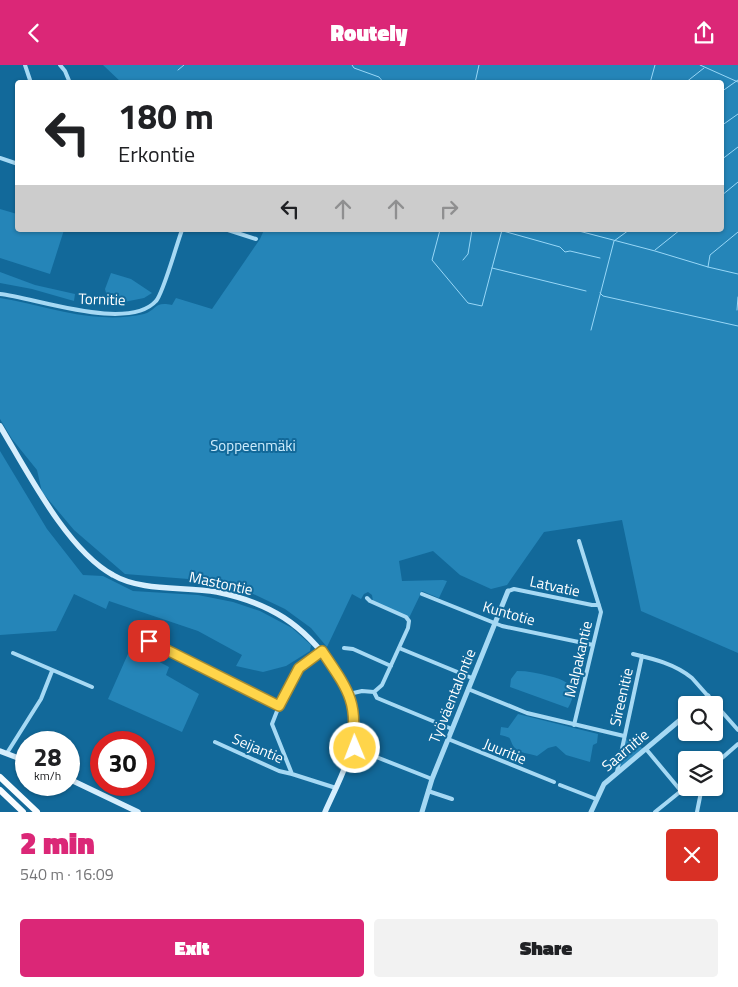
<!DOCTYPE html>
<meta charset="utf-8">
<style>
:root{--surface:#fff;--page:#f2f2f2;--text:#202124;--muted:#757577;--accent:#db2777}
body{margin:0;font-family:"Titillium Web",sans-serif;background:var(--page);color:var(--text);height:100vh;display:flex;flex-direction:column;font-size:19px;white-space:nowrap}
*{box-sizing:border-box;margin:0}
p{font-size:16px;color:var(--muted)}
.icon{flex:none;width:28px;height:28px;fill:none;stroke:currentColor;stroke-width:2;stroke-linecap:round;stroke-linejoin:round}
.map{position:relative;height:747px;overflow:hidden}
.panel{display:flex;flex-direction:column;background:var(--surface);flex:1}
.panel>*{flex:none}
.guide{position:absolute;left:15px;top:15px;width:709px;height:152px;border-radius:5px;box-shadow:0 1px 4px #0004;background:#fff;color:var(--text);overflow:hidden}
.fabs{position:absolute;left:678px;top:631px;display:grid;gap:10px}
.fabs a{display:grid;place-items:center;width:45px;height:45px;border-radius:5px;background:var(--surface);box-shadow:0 1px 4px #0004;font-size:25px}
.speed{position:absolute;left:15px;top:666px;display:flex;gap:10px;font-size:25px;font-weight:700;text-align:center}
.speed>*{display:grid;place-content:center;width:65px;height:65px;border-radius:50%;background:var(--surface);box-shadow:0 1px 4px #0004;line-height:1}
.speed small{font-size:12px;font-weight:400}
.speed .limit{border:8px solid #d22;background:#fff;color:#111}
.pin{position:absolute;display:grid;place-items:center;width:42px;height:42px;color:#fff;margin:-21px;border-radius:10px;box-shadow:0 2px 8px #0006}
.me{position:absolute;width:55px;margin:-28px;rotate:359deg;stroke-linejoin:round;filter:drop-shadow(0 0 4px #0008)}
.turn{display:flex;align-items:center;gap:18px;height:105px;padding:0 20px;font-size:22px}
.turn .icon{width:65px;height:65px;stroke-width:2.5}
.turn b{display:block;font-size:35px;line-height:42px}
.lanes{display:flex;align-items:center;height:48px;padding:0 20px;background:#0003;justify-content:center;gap:25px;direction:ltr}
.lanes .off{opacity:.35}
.round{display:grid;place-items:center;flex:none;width:52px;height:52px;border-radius:5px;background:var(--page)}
.overview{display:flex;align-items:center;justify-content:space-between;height:85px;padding:0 20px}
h1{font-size:30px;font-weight:800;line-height:38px;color:var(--accent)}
.button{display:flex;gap:10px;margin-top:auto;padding:10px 20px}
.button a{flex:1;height:58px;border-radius:5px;background:var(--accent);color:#fff;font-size:20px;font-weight:800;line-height:58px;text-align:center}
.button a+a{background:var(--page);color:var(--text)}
header{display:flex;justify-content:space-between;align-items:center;height:65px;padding:0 20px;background:var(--accent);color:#fff;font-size:22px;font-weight:800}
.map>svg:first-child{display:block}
.green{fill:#2585b8}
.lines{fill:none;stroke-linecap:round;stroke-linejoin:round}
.stream{stroke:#98d7f7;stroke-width:1}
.minor{stroke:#a6d9f4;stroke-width:4}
.tertiary{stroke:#a6d9f4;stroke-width:5}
.secondary{stroke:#d6eefd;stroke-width:5.5}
.trunk{stroke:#f8fcff;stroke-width:6}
.route-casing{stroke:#a68a30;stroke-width:12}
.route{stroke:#ffd54a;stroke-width:9}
.labels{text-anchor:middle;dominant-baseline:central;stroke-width:4;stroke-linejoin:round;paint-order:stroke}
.street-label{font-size:15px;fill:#fff;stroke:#12699a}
.park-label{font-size:15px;fill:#ceedfd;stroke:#12699a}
</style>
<header><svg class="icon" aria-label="back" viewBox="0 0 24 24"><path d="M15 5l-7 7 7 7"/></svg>Routely<svg class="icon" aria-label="share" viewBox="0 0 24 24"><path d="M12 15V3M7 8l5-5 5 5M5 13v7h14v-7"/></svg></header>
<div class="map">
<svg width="738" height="747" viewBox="0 0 738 747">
<rect width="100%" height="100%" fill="#12699a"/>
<path class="green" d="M103,0H738V588L641,546L622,455L544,467L507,520L491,524L460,510L433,486L399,496L402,516L443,515L447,516L439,533L422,526L409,553L373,536L372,530L368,527L364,529L361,534L352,529L327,582L311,563L285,544L249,527L201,515L125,509L74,465L42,427L37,405L12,374L0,354V233C34,238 68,251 102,252C116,253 131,252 144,249C157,245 154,236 172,240L176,233L212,244L260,174L264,165H721V18H122Z
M0,144L17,149L18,165H64L50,209L0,193Z
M0,207L35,220L75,229L74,236L32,224L0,218Z
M111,208L131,214L152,228L144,233L109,240L105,224Z
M0,386L47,464L83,510L103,511L133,526L198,530L233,537L260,546L292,563L311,580L310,586L286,601L263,607L236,601L242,590L198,566L109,536L106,544L74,529L56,566L0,570Z
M131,582L169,602L166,610L199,629L182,667L108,634Z
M517,606C528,606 538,608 549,611C569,616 580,622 568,643L510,622L511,614Z
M518,649L598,669L597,678L593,680L590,697L566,690L556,681L548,683L537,691C531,689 518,688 514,682C508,673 514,673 500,670L501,662L508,663Z
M626,674L636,678L643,684L620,705Z"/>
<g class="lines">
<path class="stream" d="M352,0L354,3L379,12L384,18
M700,0L738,17
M178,5L184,0
M475,18L479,0
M650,18L655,0
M685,18L704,3
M721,27L738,15
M721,61L738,49
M721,95L738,82
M721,131L738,117
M440,165L432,195L468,238L482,241L502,165
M575,165L655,186L708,202L738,209
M503,166L560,182L565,187L570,186L600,193
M655,185L680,165
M463,195L468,189L472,165
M708,202L710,190L738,167
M492,203L586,226
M600,228L603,231L738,261
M737,245L738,232
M591,265L614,176L629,165"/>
<path class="minor" d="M25,0L31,18
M60,0L65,6L70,18
M0,93L18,99
M228,165L256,174
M0,229C36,233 128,267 156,236C163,229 177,178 182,165
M508,526L514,524L592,540H599
M422,529L502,561L593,580
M367,533L370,536L406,552L409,556L408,563L382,620L374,627
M146,577L149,576L279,641
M344,583L353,584L391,601
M399,583L472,613
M322,586L299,603L279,641L272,659L292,709L336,723
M13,588L92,622
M633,589C654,594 675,599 692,613L738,665
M468,624L527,648L624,671
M349,629L362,626L374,627L377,633L452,664
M574,660L601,547L579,476
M448,674L554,717
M215,677L279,706L292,709
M351,682L432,714
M646,684L681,726
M7,688L41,634L52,606
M714,700L738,679
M617,707L642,591
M560,720L596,734
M428,726L452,734
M655,747L686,722
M697,747L702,722"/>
<path class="tertiary" d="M698,640L708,631
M422,747L432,714L508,526
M591,747L604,719L686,650"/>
<path class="secondary" d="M0,361C27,406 67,485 113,510C142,527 184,521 217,527C270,538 303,559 334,603C346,621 356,639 354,662C353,692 337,720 325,747
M0,686L26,696
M69,714L138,747"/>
<path class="trunk" d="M0,712L37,747
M0,725L23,747"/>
</g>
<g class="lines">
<defs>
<path id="route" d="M149,576L279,641L299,603L322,586C346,622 360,637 351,682L355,683"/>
</defs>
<use href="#route" class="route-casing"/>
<use href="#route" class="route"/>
</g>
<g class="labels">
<g class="street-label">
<text transform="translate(102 234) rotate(2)">Tornitie</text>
<text transform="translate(221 518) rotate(12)">Mastontie</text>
<text transform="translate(555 521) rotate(12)">Latvatie</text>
<text transform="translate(509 548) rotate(16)">Kuntotie</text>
<text transform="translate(578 594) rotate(-77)">Malpakantie</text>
<text transform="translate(452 631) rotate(-68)">Työväentalontie</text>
<text transform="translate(621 632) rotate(-77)">Sireenitie</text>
<text transform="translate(258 683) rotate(23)">Seijantie</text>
<text transform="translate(625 685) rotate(-40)">Saarnitie</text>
<text transform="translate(505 686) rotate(22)">Juuritie</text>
</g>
<g class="park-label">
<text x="253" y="380">Soppeenmäki</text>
</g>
</g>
</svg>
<div class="fabs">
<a><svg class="icon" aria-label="search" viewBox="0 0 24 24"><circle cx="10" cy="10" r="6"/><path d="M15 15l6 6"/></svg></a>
<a><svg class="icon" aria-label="layers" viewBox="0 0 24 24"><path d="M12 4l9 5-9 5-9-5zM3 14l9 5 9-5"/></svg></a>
</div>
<div class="speed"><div>28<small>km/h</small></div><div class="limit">30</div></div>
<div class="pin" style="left:149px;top:576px;background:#d93025"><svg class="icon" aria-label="arrive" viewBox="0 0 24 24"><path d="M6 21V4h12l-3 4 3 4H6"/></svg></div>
<svg class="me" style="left:355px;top:683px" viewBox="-20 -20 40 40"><circle r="17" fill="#ffd54a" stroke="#fff" stroke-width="3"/><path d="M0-11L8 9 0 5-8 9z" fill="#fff"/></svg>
<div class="guide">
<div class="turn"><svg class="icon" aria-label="left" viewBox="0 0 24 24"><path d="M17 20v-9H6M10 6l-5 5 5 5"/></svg><div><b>180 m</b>Erkontie</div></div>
<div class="lanes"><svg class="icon" aria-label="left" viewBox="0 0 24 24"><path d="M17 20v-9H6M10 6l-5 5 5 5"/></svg><svg class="icon off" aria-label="ahead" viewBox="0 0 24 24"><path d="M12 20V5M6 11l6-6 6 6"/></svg><svg class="icon off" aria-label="ahead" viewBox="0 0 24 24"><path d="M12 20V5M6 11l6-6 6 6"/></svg><svg class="icon off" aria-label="right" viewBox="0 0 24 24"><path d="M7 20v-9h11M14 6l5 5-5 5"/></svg></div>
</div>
</div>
<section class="panel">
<div class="overview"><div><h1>2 min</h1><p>540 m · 16:09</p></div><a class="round" style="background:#d93025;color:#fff"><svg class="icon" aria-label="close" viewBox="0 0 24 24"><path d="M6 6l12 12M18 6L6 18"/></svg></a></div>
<div class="button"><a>Exit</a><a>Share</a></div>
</section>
